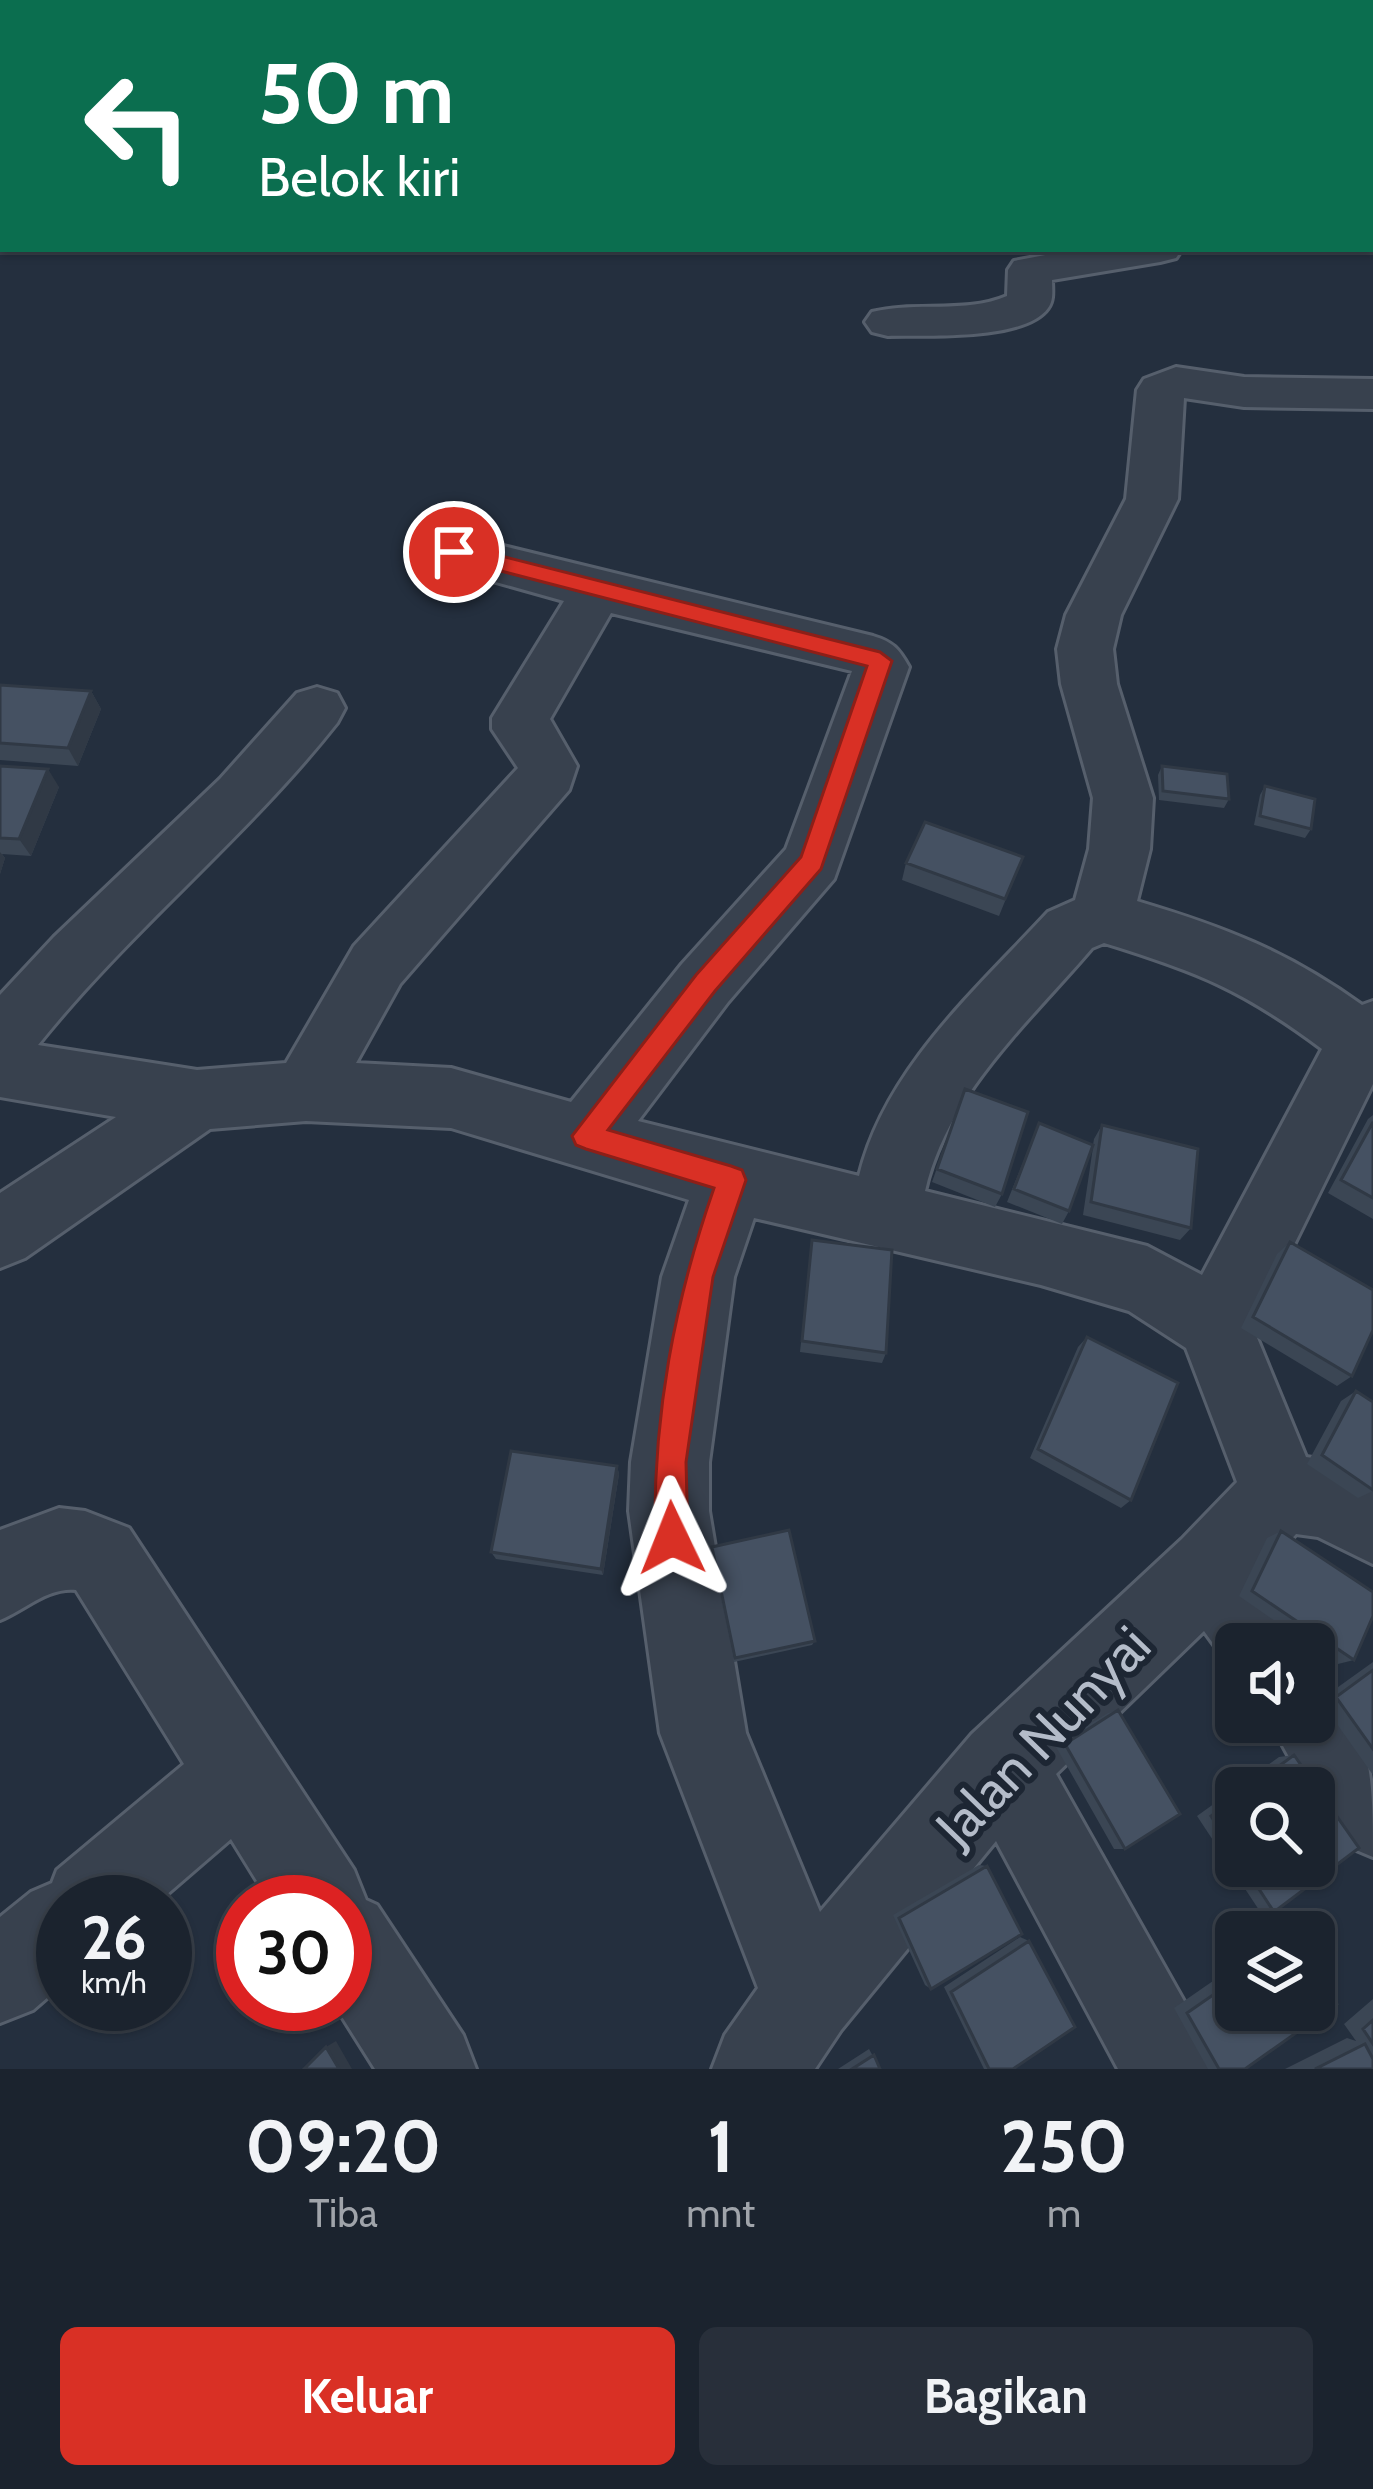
<!DOCTYPE html>
<html lang="id">
<style>
:root{--surface:#1b232e;--page:#282f3a;--text:#f1f3f6;--muted:#a0a4aa;--line:#39404a;--accent:#d93025}
body{margin:0;font-family:Cabin,sans-serif;background:var(--page);color:var(--text);height:100vh;display:flex;flex-direction:column;font-size:45px;white-space:nowrap}
*{box-sizing:border-box;margin:0}
p{font-size:39px;color:var(--muted)}
.icon{flex:none;width:66px;height:66px;fill:none;stroke:currentColor;stroke-width:2;stroke-linecap:round;stroke-linejoin:round}
.map{position:relative;height:2069px;overflow:hidden}
.sheet{display:flex;flex-direction:column;background:var(--surface);flex:1}
.sheet>*{flex:none}
.banner{position:absolute;left:0px;top:0px;width:1374px;height:252px;box-shadow:0 3px 9px #0004,0 0 0 3px var(--line);background:#0b6e4f;color:#fff;overflow:hidden}
.buttons{position:absolute;left:1215px;top:1623px;display:grid;gap:24px}
.buttons a{display:grid;place-items:center;width:120px;height:120px;border-radius:18px;background:var(--surface);box-shadow:0 3px 9px #0004,0 0 0 3px var(--line);font-size:60px}
.speed{position:absolute;left:36px;top:1875px;display:flex;gap:24px;font-size:60px;font-weight:700;text-align:center}
.speed>*{display:grid;place-content:center;width:156px;height:156px;border-radius:50%;background:var(--surface);box-shadow:0 3px 9px #0004,0 0 0 3px var(--line);line-height:1}
.speed small{font-size:30px;font-weight:400}
.speed .limit{border:18px solid #d22;background:#fff;color:#111}
.pin{position:absolute;display:grid;place-items:center;width:102px;height:102px;color:#fff;margin:-51px;border:6px solid #fff;border-radius:50%;box-shadow:0 3px 12px #0007}
.me{position:absolute;width:132px;margin:-66px;rotate:358deg;stroke-linejoin:round;filter:drop-shadow(0 0 9px #0008)}
.turn{display:flex;align-items:center;gap:42px;height:252px;padding:0 60px;font-size:54px}
.turn .icon{width:156px;height:156px;stroke-width:2.5}
.turn b{display:block;font-size:84px;line-height:102px}
.eta{display:flex;justify-content:space-evenly;align-items:center;height:204px;text-align:center}
.eta b{font-size:72px;font-weight:700;line-height:84px}
.action{display:flex;gap:24px;margin-top:auto;padding:24px 60px}
.action a{flex:1;height:138px;border-radius:18px;background:var(--accent);color:#fff;font-size:48px;font-weight:700;line-height:138px;text-align:center}
.action a+a{background:var(--page);color:var(--text)}
.map>svg:first-child{display:block}
.lines{fill:none;stroke-linecap:round;stroke-linejoin:round}
.minor-casing{stroke:#565f6c;stroke-width:6}
.minor{fill:#38414e;fill-rule:evenodd}
.wall{fill:#3b4654;fill-rule:evenodd}
.shaded-wall{fill:#303945}
.building{fill:#455162;stroke:#303945;stroke-width:3}
.route{fill:#d93025;stroke:#8d1f18;stroke-width:3}
.labels{text-anchor:middle;dominant-baseline:central;stroke-width:12;stroke-linejoin:round;paint-order:stroke}
.near-street-label{font-size:54px;fill:#b4bcc9;stroke:#1d2633}
</style>
<div class="map">
<svg width="1373" height="2069" viewBox="0 0 1373 2069">
<rect width="100%" height="100%" fill="#242f3e"/>
<g class="lines">
<defs>
<path id="minor" d="M18,0H56V3H18Z
M427,0H467L469,3H430Z
M561,0H600L602,3H564Z
M722,0H760L721,3Z
M865,0H903V3H865Z
M1013,0H1051V3H1013Z
M1297,0H1336L1338,3H1300Z
M1371,57L1373,58V84L1371,83Z
M0,75H3V99H0Z
M1077,249H1182L1176,258L1160,262L1052,280C1052,289 1054,300 1048,308C1025,341 925,335 888,336L872,332L865,322L872,312C916,301 965,314 1007,296L1008,270L1014,261Z
M1176,367L1244,377L1373,379V409L1244,407L1184,398L1178,499L1121,615L1113,649L1117,684L1153,798L1150,849L1137,901C1224,927 1287,951 1362,1005L1373,1001V1084L1253,1328L1306,1457L1327,1460L1373,1481V1564L1318,1537L1296,1534L1262,1572L1290,1615L1303,1644H1236V1675L1204,1631L1056,1774L1203,2035L1216,2069H1118L996,1841L841,2030L815,2069H712L725,2035L758,1988L660,1733L629,1511L631,1462L662,1277L689,1200L451,1128L306,1121L210,1129L25,1258L0,1268V1193L116,1117L0,1097V995L54,937L220,779L297,693L317,687L337,693L345,708L337,723C246,838 130,930 38,1045L197,1070L286,1063L354,946L518,768L492,729V718L564,601L435,565L428,552L435,539L454,534L873,636C893,642 899,649 909,667L834,879L728,1002L638,1121L859,1176C885,1069 976,990 1048,912L1075,900L1089,849L1093,798L1061,684L1057,649L1066,615L1126,499L1137,390L1144,379ZM611,613L852,671L786,849L682,964L571,1102L451,1068L356,1063L400,984L569,790L577,766L550,719ZM1104,943C1198,972 1243,990 1322,1049L1202,1275L1147,1246L925,1191C947,1094 1029,1022 1092,948ZM754,1218L1041,1285L1129,1311L1186,1348L1237,1482L1182,1539L972,1734L820,1912L746,1733L709,1511V1462L734,1277Z
M59,1508L85,1511L129,1528L354,1870L366,1900L377,1905L463,2035L476,2069H375L334,2004H345V1902H270L231,1839L158,1902H63V1984L33,2010L0,2023V1917L31,1892L52,1883L57,1870L184,1764L76,1590C48,1587 26,1609 0,1620V1530Z
M1314,1680C1373,1712 1373,1786 1373,1857L1342,1844L1314,1801V1788H1306L1270,1722H1314Z"/>
</defs>
<use href="#minor" class="minor-casing"/>
<use href="#minor" class="minor"/>
</g>
<path class="wall" d="M141,0H173V1L141,3Z
M0,685L91,691L101,709L78,766L0,760Z
M0,766L59,787L31,856L2,854L5,858L0,874Z
M1162,766L1229,799L1224,808L1159,800L1158,775Z
M1265,786L1311,829L1305,838L1254,825L1260,795Z
M1023,857L999,916L902,880L906,863Z
M965,1089L1002,1194L995,1207L932,1182Z
M1373,1115V1219L1328,1193L1368,1119Z
M1039,1123L1093,1145L1094,1139L1102,1125L1191,1228L1180,1240L1083,1215L1093,1147L1069,1211L1062,1224L1007,1202Z
M812,1240L886,1353L882,1363L800,1352Z
M1290,1242L1352,1376L1337,1386L1241,1328L1277,1254Z
M1087,1337L1131,1500L1121,1508L1030,1458L1078,1347Z
M1356,1391L1373,1491L1358,1498L1307,1464L1341,1401Z
M617,1466L619,1474L603,1575L496,1559L491,1552Z
M1281,1531L1354,1660L1338,1664L1314,1648V1644H1308L1239,1596L1267,1538Z
M712,1547L815,1641L812,1645L734,1662L712,1553Z
M1373,1662V1775L1320,1700Z
M1118,1710L1125,1849H1114L1055,1745L1108,1713Z
M1294,1755L1359,1848L1274,1912L1259,1910L1197,1816L1279,1757ZM1236,1788H1314V1866H1236Z
M979,1865L987,1866L931,1989L925,1985L893,1915Z
M1020,1937L1029,1941L1013,2069H984L944,1987Z
M1236,1965V2010L1245,2069H1208L1174,2008Z
M1373,1999V2069H1285L1347,2038L1356,2041L1344,2024Z
M869,2049L880,2069H838Z"/>
<path class="shaded-wall" d="M91,691L101,709L78,766L68,748Z
M48,769L59,787L31,856L19,839Z
M0,852L5,858L0,874Z
M617,1466L619,1474L603,1575L601,1569Z
M336,2041L352,2069H339L326,2047Z"/>
<path class="building" d="M202,0H263V3H202Z
M278,0H313V3H277Z
M900,0H936V3L901,2Z
M963,0H995L996,3H964Z
M1052,0H1154L1155,3H1053Z
M1371,105H1373V138H1371Z
M0,685L91,691L68,748L0,743Z
M0,766L48,769L19,839L0,838Z
M1162,766L1227,774L1229,799L1163,791Z
M1265,786L1315,799L1311,829L1260,816Z
M925,822L1023,857L1005,899L906,863Z
M965,1089L1028,1112L1002,1194L937,1169Z
M1373,1122V1198L1341,1180Z
M1039,1123L1093,1145L1069,1211L1014,1189Z
M1102,1125L1198,1149L1191,1228L1091,1202Z
M812,1240L892,1250L886,1353L802,1341Z
M1290,1242L1373,1290V1330L1352,1376L1253,1317Z
M1087,1337L1178,1383L1131,1500L1038,1449Z
M1356,1391L1373,1402V1490L1322,1455Z
M511,1451L617,1466L601,1569L491,1552Z
M789,1530L815,1641L735,1658L712,1547Z
M1281,1531L1373,1592V1616L1354,1660L1252,1591Z
M1373,1670V1749L1336,1697Z
M1118,1710L1180,1814L1125,1849L1065,1744Z
M1294,1755L1359,1848L1274,1912L1244,1866H1314V1788H1249Z
M1236,1797V1854L1211,1816Z
M987,1866L1022,1934L931,1989L899,1918Z
M1029,1941L1075,2027L1013,2069H989L951,1992Z
M1314,1967L1337,2004L1245,2069H1219L1187,2013L1236,1979V2010H1314Z
M1373,2020V2044L1363,2029Z
M1365,2044L1373,2059V2069H1315Z
M326,2047L339,2069H304Z
M874,2055L880,2069H852Z"/>
<path class="route" d="M454,544L880,652L892,661L821,869L715,991L608,1130L731,1166L742,1170L746,1180L713,1277L686,1462L688,1538L683,1550L672,1555L660,1550L655,1538C653,1415 674,1303 714,1188L586,1149L576,1145L572,1136L696,975L801,857L867,666L447,557L443,552Z"/>
<g class="labels">
<g class="near-street-label">
<text transform="translate(1043 1736) rotate(-46)">Jalan Nunyai</text>
</g>
</g>
</svg>
<div class="buttons">
<a><svg class="icon" aria-label="sound" viewBox="0 0 24 24"><path d="M4 9h4l5-4v14l-5-4H4zM17 9q2 3 0 6"/></svg></a>
<a><svg class="icon" aria-label="search" viewBox="0 0 24 24"><circle cx="10" cy="10" r="6"/><path d="M15 15l6 6"/></svg></a>
<a><svg class="icon" aria-label="layers" viewBox="0 0 24 24"><path d="M12 4l9 5-9 5-9-5zM3 14l9 5 9-5"/></svg></a>
</div>
<div class="speed"><div>26<small>km/h</small></div><div class="limit">30</div></div>
<div class="pin" style="left:454px;top:552px;background:#d93025"><svg class="icon" aria-label="arrive" viewBox="0 0 24 24"><path d="M6 21V4h12l-3 4 3 4H6"/></svg></div>
<svg class="me" style="left:672px;top:1538px" viewBox="-20 -20 40 40"><path d="M0-17L14 15 0 8-14 15z" fill="#d93025" stroke="#fff" stroke-width="4"/></svg>
<div class="banner">
<div class="turn"><svg class="icon" aria-label="left" viewBox="0 0 24 24"><path d="M17 20v-9H6M10 6l-5 5 5 5"/></svg><div><b>50 m</b>Belok kiri</div></div>
</div>
</div>
<section class="sheet">
<div class="eta">
<div><b>09:20</b><p>Tiba</p></div>
<div><b>1</b><p>mnt</p></div>
<div><b>250</b><p>m</p></div>
</div>
<div class="action"><a>Keluar</a><a>Bagikan</a></div>
</section>
